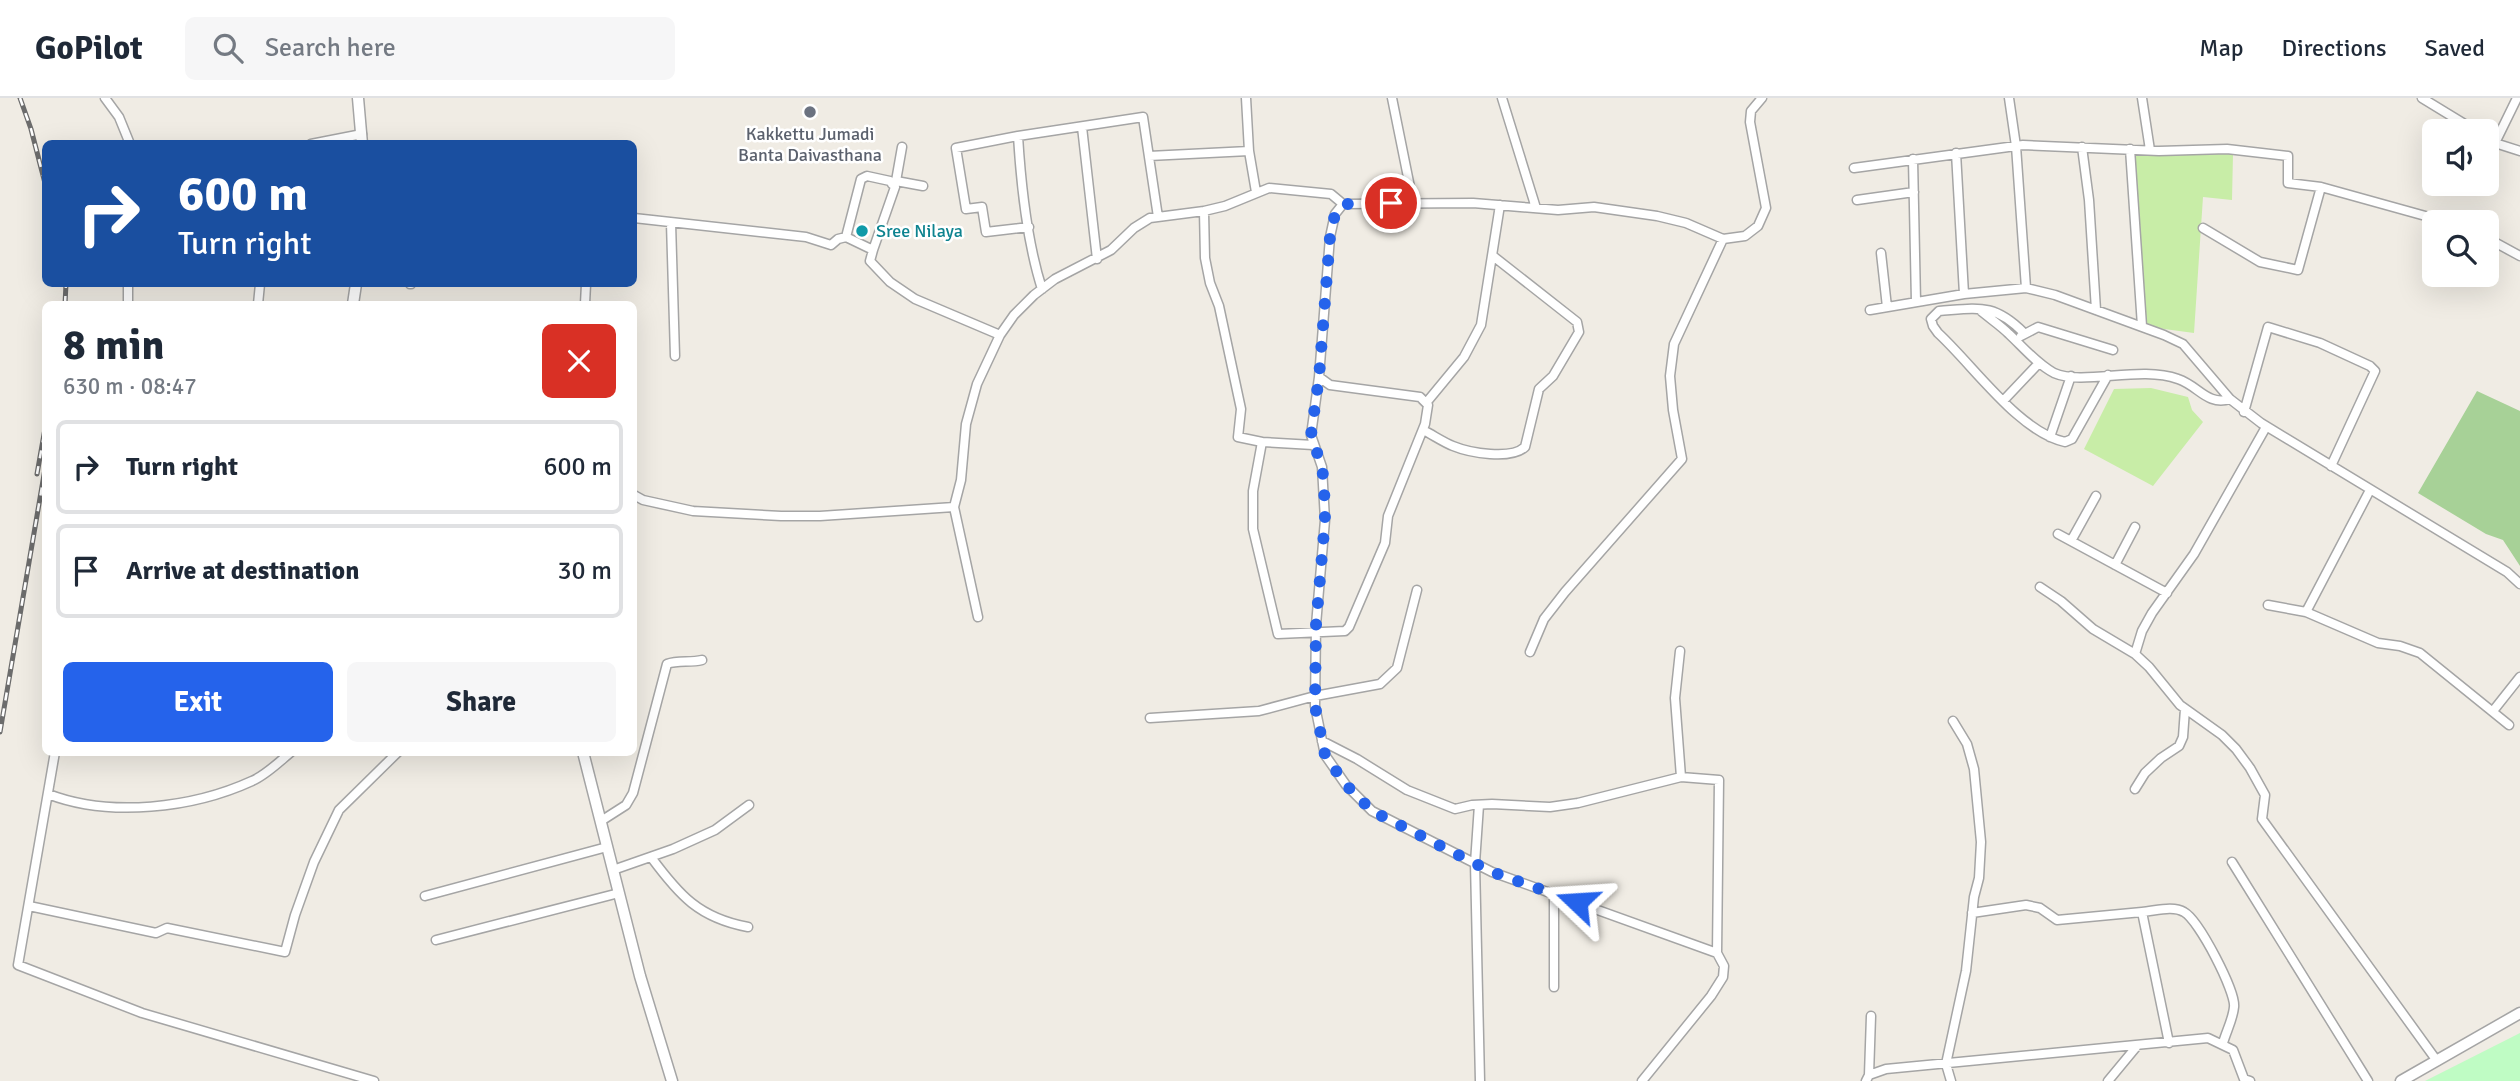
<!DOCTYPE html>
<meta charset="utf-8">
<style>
:root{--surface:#fff;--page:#f6f6f7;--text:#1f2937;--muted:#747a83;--line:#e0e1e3;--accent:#2563eb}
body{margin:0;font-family:Signika,sans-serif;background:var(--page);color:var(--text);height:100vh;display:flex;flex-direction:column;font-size:26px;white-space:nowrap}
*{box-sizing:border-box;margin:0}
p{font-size:23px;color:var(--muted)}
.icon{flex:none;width:38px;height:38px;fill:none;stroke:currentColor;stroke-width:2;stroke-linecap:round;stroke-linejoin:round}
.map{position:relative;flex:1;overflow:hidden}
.details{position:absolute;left:42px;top:203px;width:595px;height:455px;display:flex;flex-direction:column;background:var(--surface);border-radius:10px;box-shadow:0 7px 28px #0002}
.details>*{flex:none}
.hud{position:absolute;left:42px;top:42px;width:595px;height:147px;border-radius:10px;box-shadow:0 7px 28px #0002;background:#1a4fa0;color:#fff;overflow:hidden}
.buttons{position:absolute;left:2422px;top:21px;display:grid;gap:14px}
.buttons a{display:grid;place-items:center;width:77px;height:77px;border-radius:10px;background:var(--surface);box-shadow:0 7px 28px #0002;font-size:35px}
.pin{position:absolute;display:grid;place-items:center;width:60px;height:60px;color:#fff;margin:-30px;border:4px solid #fff;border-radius:50%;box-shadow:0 2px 7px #0007}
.me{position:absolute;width:77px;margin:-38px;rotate:290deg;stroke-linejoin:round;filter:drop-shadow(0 0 5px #0008)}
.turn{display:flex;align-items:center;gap:24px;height:147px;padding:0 21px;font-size:32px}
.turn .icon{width:91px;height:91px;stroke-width:2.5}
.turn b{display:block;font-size:49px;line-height:60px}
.round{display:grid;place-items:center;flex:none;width:74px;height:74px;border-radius:10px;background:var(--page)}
.headline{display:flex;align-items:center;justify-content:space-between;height:119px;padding:0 21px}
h1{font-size:42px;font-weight:700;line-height:52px}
.button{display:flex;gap:14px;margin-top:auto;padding:14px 21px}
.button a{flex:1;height:80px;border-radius:10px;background:var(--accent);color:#fff;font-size:28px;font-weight:700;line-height:80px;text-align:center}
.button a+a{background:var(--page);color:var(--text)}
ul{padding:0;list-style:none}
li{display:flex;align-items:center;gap:21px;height:94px;margin:0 14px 10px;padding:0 7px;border:4px solid var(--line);border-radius:10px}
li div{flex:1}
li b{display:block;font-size:26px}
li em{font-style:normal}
header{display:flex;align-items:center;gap:42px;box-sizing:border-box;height:98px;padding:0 35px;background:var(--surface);border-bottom:2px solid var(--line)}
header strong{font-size:33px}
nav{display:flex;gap:38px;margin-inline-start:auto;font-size:24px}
.search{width:490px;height:63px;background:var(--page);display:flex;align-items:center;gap:18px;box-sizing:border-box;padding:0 24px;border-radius:10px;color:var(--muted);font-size:26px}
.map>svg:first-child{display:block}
.grass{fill:#c8eda7}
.forest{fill:#a7d197}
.park{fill:#bffcc4}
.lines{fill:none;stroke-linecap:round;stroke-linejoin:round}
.minor-casing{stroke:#a5a5a5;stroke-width:11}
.tertiary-casing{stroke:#a5a5a5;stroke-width:13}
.minor{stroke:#fff;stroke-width:8}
.tertiary{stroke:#fff;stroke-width:10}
.rail-casing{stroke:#6c6c6c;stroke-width:5}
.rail{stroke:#fff;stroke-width:2.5;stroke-dasharray:8;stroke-linecap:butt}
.route{stroke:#2563eb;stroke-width:12;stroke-dasharray:0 21.6}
.worship-dot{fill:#6b7280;stroke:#fff;stroke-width:2.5}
.culture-dot{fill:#0f9aa8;stroke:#fff;stroke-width:2.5}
.labels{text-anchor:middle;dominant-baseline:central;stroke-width:5;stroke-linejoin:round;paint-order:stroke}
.worship-label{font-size:18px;fill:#5b616d;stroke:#fff}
.culture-label{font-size:18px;fill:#0d838f;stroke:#fff;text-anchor:start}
</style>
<header>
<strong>GoPilot</strong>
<div class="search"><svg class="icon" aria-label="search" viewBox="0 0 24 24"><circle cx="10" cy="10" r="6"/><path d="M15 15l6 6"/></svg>Search here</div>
<nav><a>Map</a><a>Directions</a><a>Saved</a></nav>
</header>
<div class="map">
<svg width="2520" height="983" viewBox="0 0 2520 983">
<rect width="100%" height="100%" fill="#f0ece4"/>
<path class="grass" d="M2133,56H2233L2232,102L2203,99L2194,235L2142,228Z
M2151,290L2188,299L2192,312L2203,324L2153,388L2084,351L2114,291Z"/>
<path class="forest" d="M2477,293L2520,313V468L2503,442L2486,436L2418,395Z"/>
<path class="park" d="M2520,935V983H2425Z"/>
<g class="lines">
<defs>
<path id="minor" d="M105,0L119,19L130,46
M1246,0L1249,53L1256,94
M1392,0L1413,104
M1502,0L1536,110
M2009,0L2016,48L2026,190
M2142,0L2150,52
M2422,0L2476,33
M1082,29L1097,161
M1018,38C1021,87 1027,144 1042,191
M2487,40L2495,45L2520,53
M2495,45L2517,0
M311,46L362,36
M2082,49L2089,102L2096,212
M2130,51L2142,228
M1956,55L1964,196
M1149,58L1249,53
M1913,61L1916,204
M1854,70L2023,47L2159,53L2227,51L2288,58V85L2321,89
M896,83L923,88
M892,86L896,83L902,49
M1857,102L1914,94
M1204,113L1205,160L1210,185L1219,208L1241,311L1238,339L1262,344
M634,120L806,139L831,147L838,141L846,139L873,152L870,163L890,184L915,201L1000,237
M671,125L675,258
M1029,129L986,134L982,109L966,111L956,50L1018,38L1143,19L1158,119
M2203,130L2260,164L2298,172L2321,89L2447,124
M846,139L861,81L867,78L890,83L895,89L873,152
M2487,140L2520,158
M1881,155L1887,209
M410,186H411
M128,206V186
M258,206L260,186
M585,206L586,186
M1870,212L1964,196L2026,190L2055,197L2164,237L2183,246L2230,301L2261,325L2507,474L2520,486
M1980,212C1989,220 2000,227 2009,236C2023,249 2037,266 2054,275C2084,288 2140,267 2178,281C2199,288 2207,308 2230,301
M2024,235C1994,205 1979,210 1939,213L1931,221L1933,228L1938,235C1973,267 2019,334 2065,344L2072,341L2108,277
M2021,238L2038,229L2113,252
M1319,279L1311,337L1322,369L1325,422L1316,527L1315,608L1325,657L1346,687L1372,713L1492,774L1717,855L1724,868L1723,879L1711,898L1642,983
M2003,303L2039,265
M1426,305L1464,259L1481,227L1500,107
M2244,314L2268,229L2320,245L2370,268L2375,273L2331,368
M2266,329L2194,456L2152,515L2142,533L2135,556L2149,569L2180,607L2222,637L2236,651L2250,670L2265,697L2262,721L2437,963
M1423,332C1433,337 1443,344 1453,348C1470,355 1511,362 1525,349L1539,291L1553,278L1579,234L1577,224L1493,158
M2050,339L2071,278
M1313,347L1262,344L1253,393V431L1278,536L1345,533L1349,529L1385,445L1388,418L1425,326L1428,307L1420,299L1330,287L1319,279L1330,139L1335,116L1343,106L1473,105L1558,112L1594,109L1657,118L1686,125L1723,141L1745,138L1758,128L1766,110L1750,24L1751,13L1762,0
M634,397L643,402L693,413L781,418H820L954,409L961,382L966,326L977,286L1000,237L1014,217L1034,197L1055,181L1111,152L1134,130L1150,120L1204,113L1225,108L1269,90L1331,96L1343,106
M954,409L978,519
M2058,436L2167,495
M2071,443L2096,398
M2115,467L2135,429
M2040,489L2061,503L2093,531L2135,556
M2268,507L2306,514L2378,545L2400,548L2420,555L2509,627
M2306,514L2370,392
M1680,553L1675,600L1681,679
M1530,554L1544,521L1565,494L1682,361L1673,312L1670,278L1674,246L1723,141
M2493,613L2520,579
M1150,620L1259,613L1315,598L1380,586L1397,570L1417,492
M1322,643L1357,661L1407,692L1455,711L1472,707L1492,706L1550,709L1578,705L1681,679L1719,682L1717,855
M55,654L18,867L142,915L374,983
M2135,691L2145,675L2161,660L2179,648L2183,639L2185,611
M48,696C110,720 193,710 252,683C266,677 279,664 291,654
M1479,707L1475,765L1480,983
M601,723L626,707L633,695L667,566C678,562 690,565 702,562
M651,759C679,797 699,820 748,829
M2232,764L2368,983
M613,772L673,751L715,732L749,707
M1554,796V889
M425,798L607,749
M29,808L156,835L167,830L285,854L295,817L314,764L339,712L398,654
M2142,814C2155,813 2173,807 2184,814C2199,822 2236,894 2234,909C2233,921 2226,934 2223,945
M1972,815L2026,807L2040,810L2057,822L2142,814L2169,945
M436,842L619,795
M1869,977L1886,971L2208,940L2233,952L2244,981L2250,983
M1866,983L1869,977L1871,918
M1951,983L1946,966L1966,873L1974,799L1979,780L1981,744L1974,671L1967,646L1953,623
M2108,983L2137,948"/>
<path id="tertiary" d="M358,0L362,46
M353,206L356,186
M583,654L640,878L672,983
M2401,983L2520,915"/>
</defs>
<use href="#minor" class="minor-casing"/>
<use href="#tertiary" class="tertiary-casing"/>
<use href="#minor" class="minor"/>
<use href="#tertiary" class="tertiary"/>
<defs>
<path id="rail" d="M20,0L31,31L46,89
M65,206L66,186
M37,376L46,325
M0,634L46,365"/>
</defs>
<use href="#rail" class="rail-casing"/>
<use href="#rail" class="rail"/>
</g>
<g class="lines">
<path class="route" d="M1391,105L1343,106L1335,116L1330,139L1319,279L1311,337L1322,369L1324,386L1325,422L1316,527L1315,608L1325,657L1346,687L1372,713L1492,774L1577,804"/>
</g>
<circle class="worship-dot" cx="810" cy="14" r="7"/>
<circle class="culture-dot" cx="862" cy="133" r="7"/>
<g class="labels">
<g class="worship-label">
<text x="810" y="36">Kakkettu Jumadi<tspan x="810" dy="21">Banta Daivasthana</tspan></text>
</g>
<g class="culture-label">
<text x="876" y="133">Sree Nilaya</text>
</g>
</g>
</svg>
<div class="buttons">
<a><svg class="icon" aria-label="sound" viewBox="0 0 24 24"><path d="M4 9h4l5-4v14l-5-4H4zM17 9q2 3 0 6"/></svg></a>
<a><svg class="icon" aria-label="search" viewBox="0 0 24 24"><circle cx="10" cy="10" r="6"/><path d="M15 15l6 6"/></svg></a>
</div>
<div class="pin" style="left:1391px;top:105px;background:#d93025"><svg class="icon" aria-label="arrive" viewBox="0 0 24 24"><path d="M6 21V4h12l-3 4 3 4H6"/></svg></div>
<svg class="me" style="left:1577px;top:804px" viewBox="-20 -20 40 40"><path d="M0-17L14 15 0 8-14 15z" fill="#2563eb" stroke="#fff" stroke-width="4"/></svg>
<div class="hud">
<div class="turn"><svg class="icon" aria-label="right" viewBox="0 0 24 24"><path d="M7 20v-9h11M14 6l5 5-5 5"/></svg><div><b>600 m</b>Turn right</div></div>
</div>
<section class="details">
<div class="headline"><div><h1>8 min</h1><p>630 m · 08:47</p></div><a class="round" style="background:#d93025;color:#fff"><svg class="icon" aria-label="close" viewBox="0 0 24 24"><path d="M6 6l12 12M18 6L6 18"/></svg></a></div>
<ul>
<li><svg class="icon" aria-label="right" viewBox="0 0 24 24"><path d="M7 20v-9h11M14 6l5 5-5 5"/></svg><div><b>Turn right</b></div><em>600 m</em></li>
<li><svg class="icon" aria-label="arrive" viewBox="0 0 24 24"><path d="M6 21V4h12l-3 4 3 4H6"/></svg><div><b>Arrive at destination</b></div><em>30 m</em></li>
</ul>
<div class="button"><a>Exit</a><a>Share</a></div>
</section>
</div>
